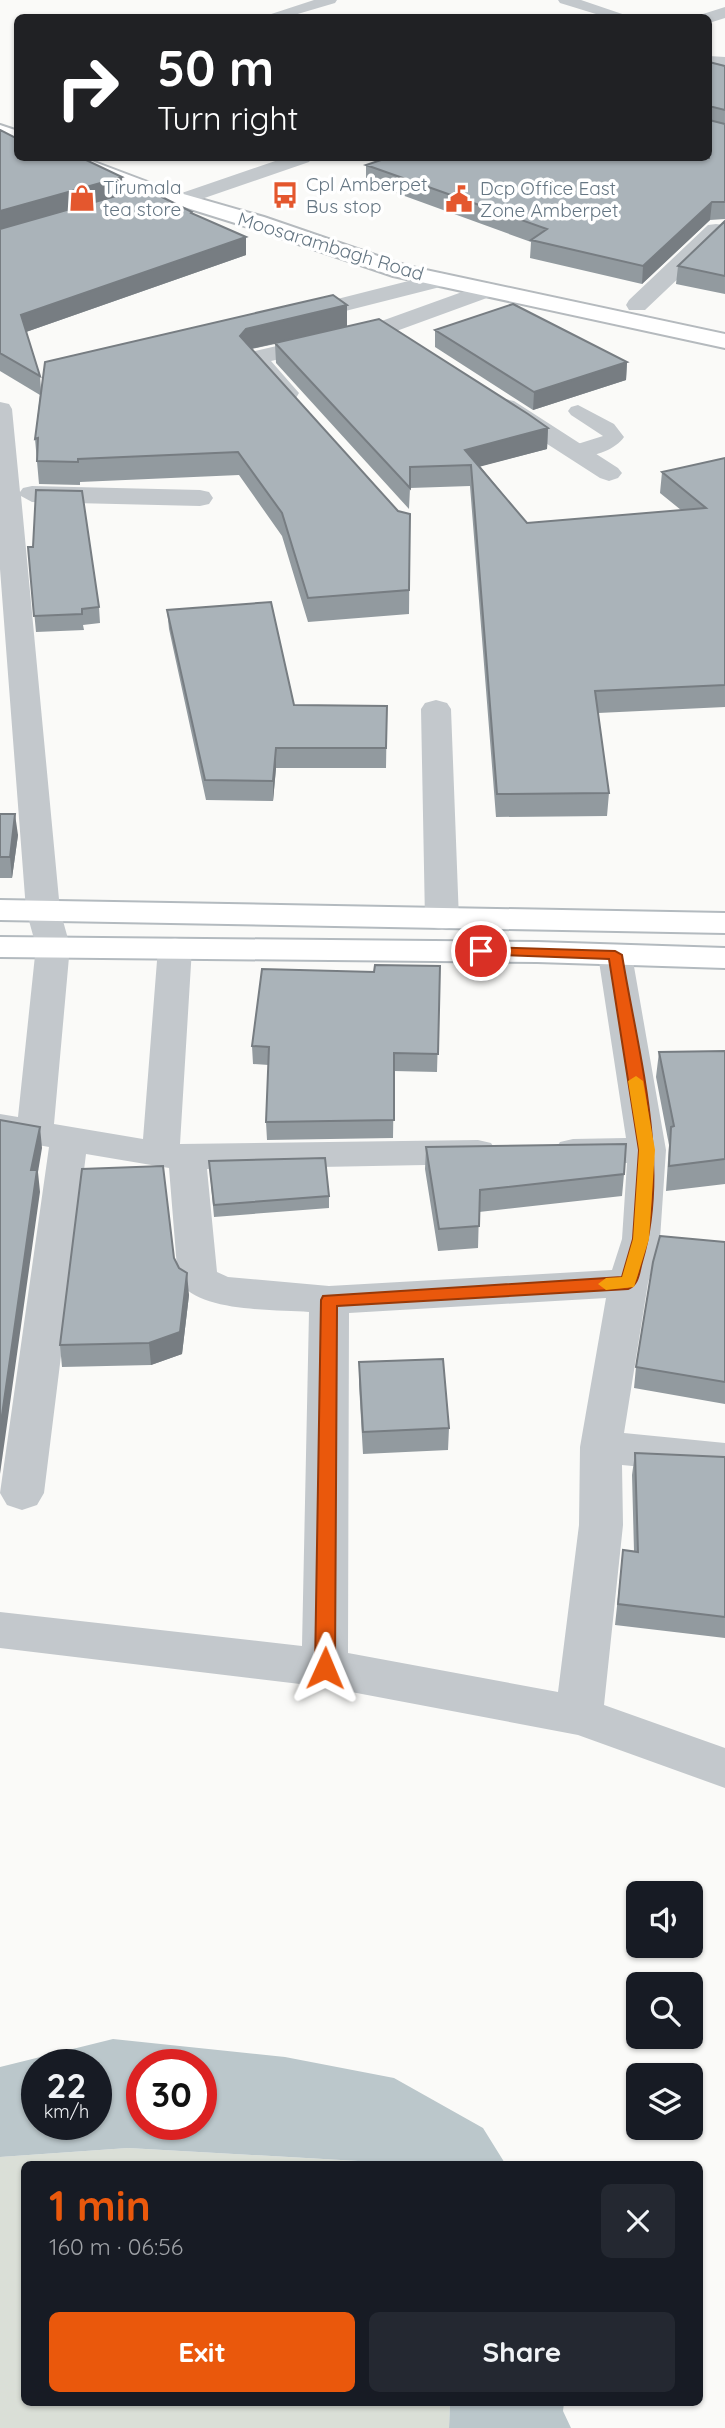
<!DOCTYPE html>
<meta charset="utf-8">
<style>
:root{--surface:#171b24;--page:#242831;--text:#f1f3f6;--muted:#9ea1a6;--accent:#ea580c}
body{margin:0;font-family:Quicksand,sans-serif;background:var(--page);color:var(--text);height:100vh;display:flex;flex-direction:column;font-size:26px;white-space:nowrap}
*{box-sizing:border-box;margin:0}
p{font-size:23px;color:var(--muted)}
.icon{flex:none;width:38px;height:38px;fill:none;stroke:currentColor;stroke-width:2;stroke-linecap:round;stroke-linejoin:round}
.map{position:relative;flex:1;overflow:hidden}
.sheet{position:absolute;left:21px;top:2161px;width:682px;height:245px;display:flex;flex-direction:column;background:var(--surface);border-radius:10px;box-shadow:0 2px 5px #0004}
.sheet>*{flex:none}
.hud{position:absolute;left:14px;top:14px;width:698px;height:147px;border-radius:10px;box-shadow:0 2px 5px #0004;background:#202124;color:#fff;overflow:hidden}
.buttons{position:absolute;left:626px;top:1881px;display:grid;gap:14px}
.buttons a{display:grid;place-items:center;width:77px;height:77px;border-radius:10px;background:var(--surface);box-shadow:0 2px 5px #0004;font-size:35px}
.speed{position:absolute;left:21px;top:2049px;display:flex;gap:14px;font-size:35px;font-weight:700;text-align:center}
.speed>*{display:grid;place-content:center;width:91px;height:91px;border-radius:50%;background:var(--surface);box-shadow:0 2px 5px #0004;line-height:1}
.speed small{font-size:18px;font-weight:400}
.speed .limit{border:10px solid #d22;background:#fff;color:#111}
.pin{position:absolute;display:grid;place-items:center;width:60px;height:60px;color:#fff;margin:-30px;border:4px solid #fff;border-radius:50%;box-shadow:0 2px 7px #0007}
.me{position:absolute;width:77px;margin:-38px;rotate:1deg;stroke-linejoin:round;filter:drop-shadow(0 0 5px #0008)}
.turn{display:flex;align-items:center;gap:24px;height:147px;padding:0 28px;font-size:32px}
.turn .icon{width:91px;height:91px;stroke-width:2.5}
.turn b{display:block;font-size:49px;line-height:60px}
.round{display:grid;place-items:center;flex:none;width:74px;height:74px;border-radius:10px;background:var(--page)}
.overview{display:flex;align-items:center;justify-content:space-between;height:119px;padding:0 28px}
h1{font-size:42px;font-weight:700;line-height:52px;color:var(--accent)}
.primary-button{display:flex;gap:14px;margin-top:auto;padding:14px 28px}
.primary-button a{flex:1;height:80px;border-radius:10px;background:var(--accent);color:#fff;font-size:28px;font-weight:700;line-height:80px;text-align:center}
.primary-button a+a{background:var(--page);color:var(--text)}
.map>svg:first-child{display:block}
.green{fill:#dadfd7}
.water{fill:#bbc7cb;fill-rule:evenodd}
.lines{fill:none;stroke-linecap:round;stroke-linejoin:round}
.secondary-casing{stroke:#b3babf;stroke-width:4}
.primary-casing{stroke:#b5babe;stroke-width:4}
.lane{fill:#c3c8cc;fill-rule:evenodd}
.street{fill:#c3c8cc;fill-rule:evenodd}
.secondary{fill:#fff;fill-rule:evenodd}
.primary{fill:#fff;fill-rule:evenodd}
.wall{fill:#929a9f}
.shaded-wall{fill:#777d82}
.building{fill:#aab3b9;stroke:#777d82;stroke-width:2}
.route{fill:#ea580c;stroke:#983908;stroke-width:2}
.slow{fill:#f59e0b}
.labels{text-anchor:middle;dominant-baseline:central;stroke-width:7;stroke-linejoin:round;paint-order:stroke}
.far-poi-label{font-size:19px;fill:#657683;stroke:#fff;text-anchor:start}
.far-street-label{font-size:19px;fill:#657683;stroke:#fff}
</style>
<div class="map">
<svg width="725" height="2428" viewBox="0 0 725 2428">
<rect width="100%" height="100%" fill="#fafaf8"/>
<path class="green" d="M128,2148L358,2161L365,2165H24V2403H450L449,2428H0V2157Z"/>
<path class="water" d="M113,2039L285,2057L394,2078L483,2128L506,2165H365L358,2161L128,2148L0,2157V2067ZM37,2065H96V2124H37ZM142,2065H201V2124H142Z
M450,2403H564L563,2411L571,2428H449Z"/>
<g class="lines">
<defs>
<path id="secondary" d="M0,900L725,913V933L0,920Z
M0,937L537,942L725,948V968L537,962L0,957Z"/>
<path id="primary" d="M0,125L18,131V144L0,138Z
M57,158H84L166,189L264,217L407,266L725,334V348L393,276L248,227L152,197L60,162Z"/>
</defs>
<use href="#secondary" class="secondary-casing"/>
<use href="#primary" class="primary-casing"/>
<path class="lane" d="M314,0H337L335,3L284,18H259Z
M558,0H581L634,18H609L560,3Z
M709,56L725,57V67L709,66Z
M578,405L614,424L624,437C614,452 585,460 568,455L565,451L568,447L603,436L571,415L568,411L571,407Z"/>
<path class="street" d="M725,7V18L709,23V18H700L703,14Z
M284,158H312L309,162L187,204H173L169,200L173,196Z
M716,224L724,225V235L645,310H629L626,305L629,300L708,225Z
M440,273L448,275L451,280L448,285L294,324L286,322L282,317L286,312Z
M487,283L495,285L498,290L495,295L391,333L271,361L299,393L296,398L287,400L278,398L243,358L247,353L376,323Z
M505,399L514,401L618,468L622,473L618,478L609,481L600,478L496,411L493,406L496,401Z
M0,402L9,404L12,409L20,492L23,488L32,486L200,490L209,492L213,498L209,504L200,506L32,502L21,496L60,910L70,946L54,1124L143,1139L158,948L163,941L175,938L187,941L192,948L180,1144L478,1140L491,1143L497,1152L491,1161L478,1164L207,1169L217,1272L228,1277L329,1286L612,1270L622,1239L627,1163H573L560,1160L554,1151L560,1142L573,1139L626,1138L598,955L603,948L615,945L627,948L632,955L666,1150L660,1239L648,1283L624,1433L725,1443V1475L622,1465L623,1525L604,1705L725,1748V1788L578,1735L325,1687L0,1648V1612L302,1646L309,1312C274,1309 198,1313 178,1280L169,1168L86,1154L44,1493L37,1505L22,1510L7,1505L0,1493L49,1147L0,1138V1114L18,1117L36,946L26,910L0,569ZM606,1298L580,1447L579,1525L558,1692L348,1653L349,1313Z
M436,700L447,703L451,709L459,920L454,927L442,930L430,927L425,920L421,709L425,703Z"/>
<use href="#secondary" class="secondary"/>
<use href="#primary" class="primary"/>
</g>
<path class="wall" d="M709,62L725,66V219L710,220L642,284L530,258L531,242L366,182V165Z
M193,214L246,255L26,332L40,376L41,390L347,305V326L548,428L547,449L480,466L527,523L681,510L660,493L662,472L725,458V707L598,713L609,793L607,816L496,817L470,486L410,488L409,509L276,363L275,344L251,349L398,511L410,514L409,614L308,622L282,536L239,475L80,482V485L39,484L35,439L40,395L0,371V229Z
M725,221V294L676,284L678,266Z
M435,330L627,362L626,380L533,410L435,347Z
M28,547L99,607L100,623L83,625L84,630L36,632Z
M167,610L294,705L387,706L386,768H276L273,801L206,800L169,629Z
M0,814L18,835L12,878H0Z
M440,966L437,1072L394,1071L393,1138L267,1140L266,1122L269,1065L253,1064L252,1046L374,972Z
M725,1051V1184L666,1191L669,1145L656,1077L659,1052Z
M426,1147L624,1174L622,1196L479,1212L478,1248L438,1251L425,1169Z
M210,1173L329,1196V1208L214,1217Z
M725,1242V1404L634,1388L636,1367Z
M174,1258L189,1295L182,1354L151,1365L62,1367L60,1345Z
M359,1362L449,1428L448,1450L363,1454L359,1384Z
M635,1453L725,1457V1638L615,1625L623,1550L634,1551L632,1475Z"/>
<path class="shaded-wall" d="M122,177L123,194L0,229V211Z
M712,202L710,220L642,284L643,266Z
M246,237V255L23,333L21,315Z
M347,305V327L246,350L240,336L246,329Z
M627,362L626,380L533,410L534,392Z
M548,428L547,449L471,469L465,450Z
M276,748V768L273,801V781Z
M15,814L18,835L12,878L10,857Z
M40,1127L42,1148L38,1172L40,1192L0,1474V1429L31,1170Z
M187,1273L189,1295L182,1354L151,1365L149,1343Z"/>
<path class="building" d="M709,62L725,66V110L709,106V113Z
M709,120L725,124V202H712L643,266L531,240L547,229L366,165L387,158H709Z
M0,130L18,139V158H82L122,177L0,211Z
M144,188L192,212L191,213L246,237L21,315L40,376L0,353V229Z
M725,221V276L678,266Z
M333,295L347,305L246,329L240,336L398,511L410,514L409,590L308,598L282,513L238,452L78,459V462L37,461L38,438L35,439L45,362Z
M513,304L627,362L534,392L435,330Z
M379,319L528,414L548,428L465,450L527,523L706,508L662,472L725,458V685L595,691L609,793L497,794L471,465L410,467V488L275,343Z
M36,490L82,491L99,607L82,609V614L34,616L28,547H33Z
M271,602L294,705L387,706L386,748H276L273,781L205,780L167,610Z
M0,814H15L10,857H0Z
M375,965L440,966L438,1054L394,1053V1120L266,1122L269,1047L252,1046L262,969L374,972Z
M725,1051V1159L669,1166L671,1127L674,1126L659,1052Z
M0,1120L40,1127L31,1170H37L0,1429Z
M626,1144L624,1174L480,1190L479,1226L439,1229L426,1147Z
M325,1158L329,1196L214,1205L209,1161Z
M163,1166L174,1258L179,1268L187,1273L180,1332L149,1343L60,1345L82,1169Z
M660,1236L725,1242V1382L636,1367L653,1262Z
M443,1359L449,1428L363,1432L359,1362Z
M635,1453L725,1457V1617L618,1604L623,1550L638,1552Z"/>
<path class="route" d="M481,947L615,951L622,955C638,1053 671,1165 642,1262C639,1272 639,1285 628,1289L337,1306L335,1668L332,1673L325,1676L318,1673L315,1668L321,1300L323,1296L622,1277L633,1239L639,1150L609,959L476,954V948Z"/>
<path class="slow" d="M636,1076L643,1081L655,1150L649,1239L634,1287L606,1290L598,1284L606,1278L622,1277L633,1239L639,1150L628,1081Z"/>
<defs>
<symbol id="bus-bare" viewBox="-9 -9 18 18"><path d="M-5-6H5V4H4V6H2V4H-2V6H-4V4H-5ZM-3.5-4V0h7V-4ZM-3.5 1.2v1.5H-2V1.2ZM2 1.2v1.5H3.5V1.2Z" fill="#e4572e" stroke="#fff" stroke-width="2.5" paint-order="stroke"/></symbol>
<symbol id="shop-bare" viewBox="-9 -9 18 18"><path d="M-5-2.5h2.3a2.7 3.5 0 0 1 5.4 0H5L5.5 6h-11ZM-1.5-2.5h3a1.5 2.3 0 0 0-3 0Z" fill="#e4572e" stroke="#fff" stroke-width="2.5" paint-order="stroke"/></symbol>
<symbol id="civic-bare" viewBox="-9 -9 18 18"><path d="M-.6-6.5H3V-4.5H.6V-3L4-1V1h2V6H-6V1h2V-1L-.6-3ZM-1.2 2.5V6h2.4V2.5Z" fill="#e4572e" stroke="#fff" stroke-width="2.5" paint-order="stroke"/></symbol>
</defs>
<g fill-rule="evenodd">
<use href="#bus-bare" x="266" y="176" width="38" height="38"/>
<use href="#shop-bare" x="63" y="179" width="38" height="38"/>
<use href="#civic-bare" x="440" y="180" width="38" height="38"/>
</g>
<g class="labels">
<g class="far-poi-label">
<text x="306" y="184">Cpl Amberpet<tspan x="306" dy="22">Bus stop</tspan></text>
<text x="103" y="187">Tirumala<tspan x="103" dy="22">tea store</tspan></text>
<text x="480" y="188">Dcp Office East<tspan x="480" dy="22">Zone Amberpet</tspan></text>
</g>
<g class="far-street-label">
<text transform="translate(331 246) rotate(17)">Moosarambagh Road</text>
</g>
</g>
</svg>
<div class="buttons">
<a><svg class="icon" aria-label="sound" viewBox="0 0 24 24"><path d="M4 9h4l5-4v14l-5-4H4zM17 9q2 3 0 6"/></svg></a>
<a><svg class="icon" aria-label="search" viewBox="0 0 24 24"><circle cx="10" cy="10" r="6"/><path d="M15 15l6 6"/></svg></a>
<a><svg class="icon" aria-label="layers" viewBox="0 0 24 24"><path d="M12 4l9 5-9 5-9-5zM3 14l9 5 9-5"/></svg></a>
</div>
<div class="speed"><div>22<small>km/h</small></div><div class="limit">30</div></div>
<div class="pin" style="left:481px;top:951px;background:#d93025"><svg class="icon" aria-label="arrive" viewBox="0 0 24 24"><path d="M6 21V4h12l-3 4 3 4H6"/></svg></div>
<svg class="me" style="left:325px;top:1668px" viewBox="-20 -20 40 40"><path d="M0-17L14 15 0 8-14 15z" fill="#ea580c" stroke="#fff" stroke-width="4"/></svg>
<div class="hud">
<div class="turn"><svg class="icon" aria-label="right" viewBox="0 0 24 24"><path d="M7 20v-9h11M14 6l5 5-5 5"/></svg><div><b>50 m</b>Turn right</div></div>
</div>
<section class="sheet">
<div class="overview"><div><h1>1 min</h1><p>160 m · 06:56</p></div><a class="round"><svg class="icon" aria-label="close" viewBox="0 0 24 24"><path d="M6 6l12 12M18 6L6 18"/></svg></a></div>
<div class="primary-button"><a>Exit</a><a>Share</a></div>
</section>
</div>
